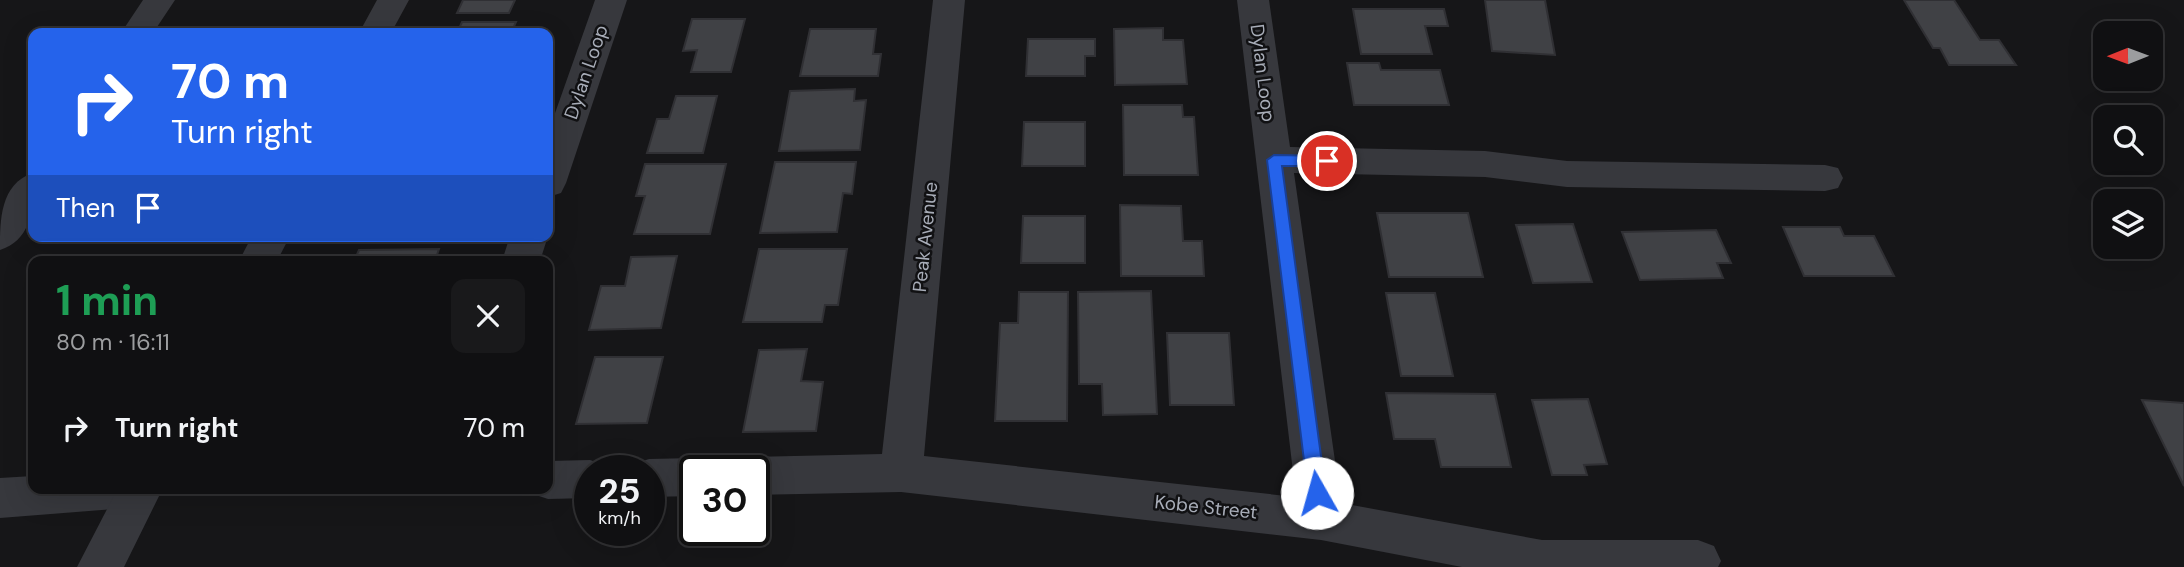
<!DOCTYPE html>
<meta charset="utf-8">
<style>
:root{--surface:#101012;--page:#19191b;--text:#f1f3f6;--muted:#9c9d9f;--line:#303032}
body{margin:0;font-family:"DM Sans",sans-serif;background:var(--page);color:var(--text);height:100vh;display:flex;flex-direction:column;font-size:26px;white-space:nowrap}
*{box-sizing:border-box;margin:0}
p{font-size:23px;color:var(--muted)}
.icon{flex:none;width:38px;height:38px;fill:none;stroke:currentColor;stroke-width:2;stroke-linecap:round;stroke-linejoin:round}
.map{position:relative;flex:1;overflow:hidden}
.details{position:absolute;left:28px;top:256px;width:525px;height:238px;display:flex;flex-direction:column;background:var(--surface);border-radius:14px;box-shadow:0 7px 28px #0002,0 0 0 2px var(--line)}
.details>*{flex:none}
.guide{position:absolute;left:28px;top:28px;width:525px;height:214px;border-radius:14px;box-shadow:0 7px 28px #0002,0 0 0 2px var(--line);background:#2563eb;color:#fff;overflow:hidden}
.needle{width:46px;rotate:269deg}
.controls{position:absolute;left:2093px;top:21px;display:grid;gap:14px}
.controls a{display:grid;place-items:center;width:70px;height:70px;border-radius:14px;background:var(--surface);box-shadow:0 7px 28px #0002,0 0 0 2px var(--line);font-size:35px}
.speed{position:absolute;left:574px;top:455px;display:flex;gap:14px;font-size:35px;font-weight:700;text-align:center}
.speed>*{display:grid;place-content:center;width:91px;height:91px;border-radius:50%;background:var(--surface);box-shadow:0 7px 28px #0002,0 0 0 2px var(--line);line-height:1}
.speed small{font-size:18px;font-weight:400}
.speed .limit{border:4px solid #111;border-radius:10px;background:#fff;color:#111}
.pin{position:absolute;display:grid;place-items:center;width:60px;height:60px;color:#fff;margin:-30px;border:4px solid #fff;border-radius:50%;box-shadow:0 2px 7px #0007}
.me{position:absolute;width:77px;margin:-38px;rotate:353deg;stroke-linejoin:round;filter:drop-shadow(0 0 5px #0008)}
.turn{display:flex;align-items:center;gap:24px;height:147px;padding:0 28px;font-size:32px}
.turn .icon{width:91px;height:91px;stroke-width:2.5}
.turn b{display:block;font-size:49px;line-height:60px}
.then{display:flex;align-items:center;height:66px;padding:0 28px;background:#0003;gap:14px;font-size:26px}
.round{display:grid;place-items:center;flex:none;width:74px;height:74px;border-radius:14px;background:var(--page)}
.head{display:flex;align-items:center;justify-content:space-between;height:119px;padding:0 28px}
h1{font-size:42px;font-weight:700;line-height:52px;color:#1e9e55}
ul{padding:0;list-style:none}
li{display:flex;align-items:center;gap:21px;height:105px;padding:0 28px}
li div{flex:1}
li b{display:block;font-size:26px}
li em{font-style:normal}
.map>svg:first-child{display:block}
.building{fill:#404145;stroke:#303034;stroke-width:2}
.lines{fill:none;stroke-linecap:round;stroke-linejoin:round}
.minor{fill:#37383d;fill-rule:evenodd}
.tertiary{fill:#37383d;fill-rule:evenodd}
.route{fill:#2563eb;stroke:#184099;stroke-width:2}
.labels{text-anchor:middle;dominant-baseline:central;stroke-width:5;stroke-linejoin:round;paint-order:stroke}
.street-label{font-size:19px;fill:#a8adb8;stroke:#111113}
</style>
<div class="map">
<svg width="2184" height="567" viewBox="0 0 2184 567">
<rect width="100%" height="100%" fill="#161618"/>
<path class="building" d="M463,0H515L509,13H457Z
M1485,0H1545L1555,55L1492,51Z
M1904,0H1954L1980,40H1999L2016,65H1949L1940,48H1933Z
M1353,9H1444L1448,26H1425L1432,54H1361Z
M692,19H745L731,72H691L697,50L683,51Z
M462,22H516L511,33H457Z
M1163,28V40H1183L1187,84L1115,85L1114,29Z
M810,29H876L873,54H881L878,76H800Z
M1028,39H1095V56H1085V76H1026Z
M1347,63H1379L1381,70H1440L1449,105H1354Z
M855,89L854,101L866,100L860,150L779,151L790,91Z
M676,96H717L703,153H647L657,119H669Z
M1123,105H1182L1183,117H1194L1198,175H1124Z
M1024,122H1085V166H1022Z
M775,162H856L852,194L843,193L837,232L760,233Z
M645,164H726L710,234H634L645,196H636Z
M1120,205L1181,206L1183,241H1202L1204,276H1121Z
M1377,213H1468L1483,277H1389Z
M1023,216H1085V263H1021Z
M1573,224L1592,282L1533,283L1516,225Z
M1783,227H1840L1844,236H1874L1894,276H1804Z
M1716,230L1731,263H1717L1723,278L1640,280L1622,232Z
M345,236H376L373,241H343Z
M439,249L435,261H354L359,250Z
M759,249H847L838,305H825L822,322H743Z
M677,256L661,328L589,330L601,286H625L631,257Z
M1151,291L1157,414L1103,415L1102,384H1079L1078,292Z
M1019,292H1068L1067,421H995L1000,323H1018Z
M1386,293H1435L1453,376H1401Z
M1167,333H1229L1234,405H1170Z
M807,349L801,381L823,382L816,431L743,432L759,350Z
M595,357H663L647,423L576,424Z
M1386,393L1495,394L1511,467H1441L1435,439H1394Z
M1588,399L1607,464L1584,465L1587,475H1552L1532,400Z
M2142,400L2184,403V486Z"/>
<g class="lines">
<path class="minor" d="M143,0H175L153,33H121Z
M595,0H627L566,183L561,193L548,197V133Z
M933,0H965L924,456L1296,497L1237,0H1269L1290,147L1485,151L1567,161L1825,165L1838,168L1843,178L1838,188L1825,191L1567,187L1485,177L1294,173L1341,503L1542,540H1698L1714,546L1721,561L1718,567H1462L1321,540L901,492L754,495V471H735L739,462L754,457L882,454Z
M33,173C34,204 34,239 0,250C0,220 0,184 33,173Z
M510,236H548L540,261H502Z
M695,458L710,463L714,471H695V496L649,497V471H631L634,464L649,459Z
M590,460L605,465L608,471H590V498L548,499L533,494L530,488H548V461Z
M33,476V488H149L142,502L127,508L0,518V478Z"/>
<path class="tertiary" d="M377,0H409L391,33H359Z
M252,236H290L277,261H239Z
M118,488H163L124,567H77Z"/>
</g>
<path class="route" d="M1274,155L1327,156L1334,161L1327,166H1282L1326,493L1323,498L1317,501L1311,498L1308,493L1267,160Z"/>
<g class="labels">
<g class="street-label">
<text transform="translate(586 72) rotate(-71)">Dylan Loop</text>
<text transform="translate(1263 73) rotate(83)">Dylan Loop</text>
<text transform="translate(925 237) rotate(-84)">Peak Avenue</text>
<text transform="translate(1206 507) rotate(6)">Kobe Street</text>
</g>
</g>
</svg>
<div class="controls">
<a><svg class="needle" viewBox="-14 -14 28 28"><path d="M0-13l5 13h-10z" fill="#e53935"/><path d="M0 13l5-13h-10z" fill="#9c9d9f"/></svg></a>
<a><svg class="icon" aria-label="search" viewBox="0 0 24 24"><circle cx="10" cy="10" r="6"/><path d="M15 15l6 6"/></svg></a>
<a><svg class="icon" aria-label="layers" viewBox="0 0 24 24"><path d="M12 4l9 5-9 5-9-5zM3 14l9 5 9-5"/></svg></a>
</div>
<div class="speed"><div>25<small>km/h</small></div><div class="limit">30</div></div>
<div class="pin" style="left:1327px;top:161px;background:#d93025"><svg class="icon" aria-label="arrive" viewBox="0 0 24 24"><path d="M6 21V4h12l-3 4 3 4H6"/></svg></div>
<svg class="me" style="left:1317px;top:493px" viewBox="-20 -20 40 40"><circle r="19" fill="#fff"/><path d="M0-13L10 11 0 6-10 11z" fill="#2563eb"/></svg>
<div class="guide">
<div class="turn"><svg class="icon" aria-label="right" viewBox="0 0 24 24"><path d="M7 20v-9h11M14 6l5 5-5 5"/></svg><div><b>70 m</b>Turn right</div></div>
<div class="then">Then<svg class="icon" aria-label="arrive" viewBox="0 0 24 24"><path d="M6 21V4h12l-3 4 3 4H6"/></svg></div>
</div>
<section class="details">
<div class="head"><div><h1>1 min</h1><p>80 m · 16:11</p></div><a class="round"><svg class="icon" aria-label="close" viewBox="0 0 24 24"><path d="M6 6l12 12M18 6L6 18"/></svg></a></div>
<ul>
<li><svg class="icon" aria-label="right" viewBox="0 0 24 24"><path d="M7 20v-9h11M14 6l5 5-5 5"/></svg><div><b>Turn right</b></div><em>70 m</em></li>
</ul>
</section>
</div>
